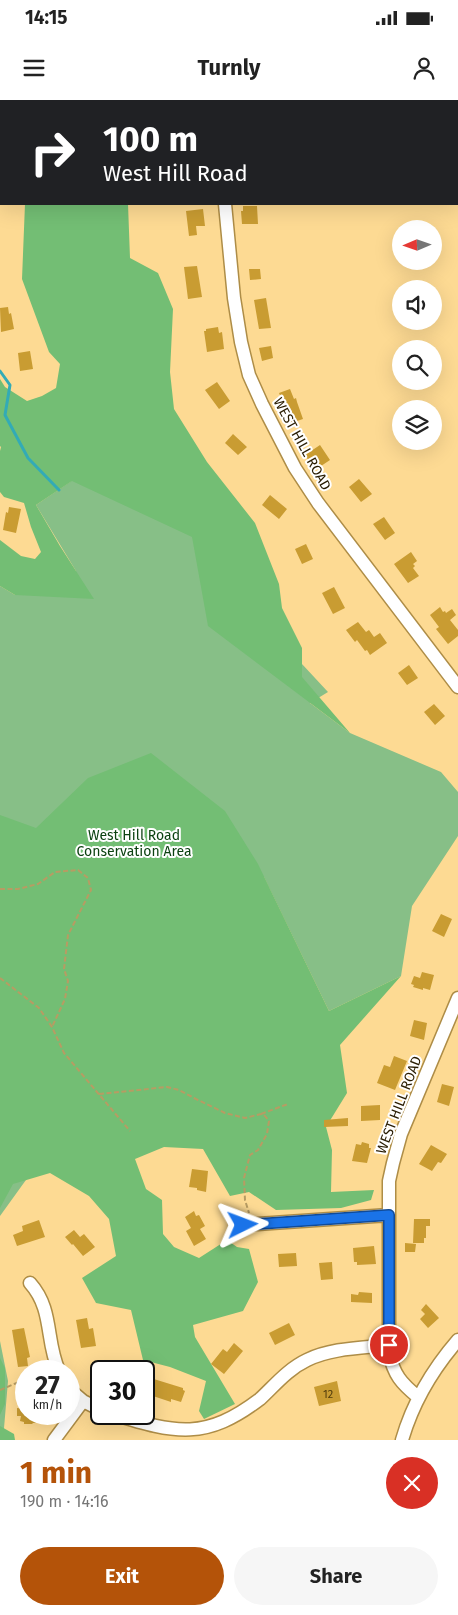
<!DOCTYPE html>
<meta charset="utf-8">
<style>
:root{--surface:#fff;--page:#f6f6f6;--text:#222;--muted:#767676;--accent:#b45309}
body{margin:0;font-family:"Fira Sans",sans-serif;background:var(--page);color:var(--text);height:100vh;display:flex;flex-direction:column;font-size:19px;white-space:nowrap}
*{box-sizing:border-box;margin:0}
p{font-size:16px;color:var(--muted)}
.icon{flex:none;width:28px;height:28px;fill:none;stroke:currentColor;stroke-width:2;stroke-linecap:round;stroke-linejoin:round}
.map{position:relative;height:1340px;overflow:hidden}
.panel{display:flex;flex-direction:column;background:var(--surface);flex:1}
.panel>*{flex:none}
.guide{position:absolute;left:0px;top:0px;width:459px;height:105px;box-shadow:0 5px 20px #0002;background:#202124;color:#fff;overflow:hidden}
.needle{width:32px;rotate:268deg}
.buttons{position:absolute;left:392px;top:120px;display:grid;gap:10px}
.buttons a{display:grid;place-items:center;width:50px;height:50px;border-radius:50%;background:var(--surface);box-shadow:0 5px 20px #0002;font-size:25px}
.speed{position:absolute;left:15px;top:1260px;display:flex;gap:10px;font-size:25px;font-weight:700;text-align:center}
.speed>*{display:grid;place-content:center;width:65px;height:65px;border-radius:50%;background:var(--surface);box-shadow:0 5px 20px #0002;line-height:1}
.speed small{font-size:12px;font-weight:400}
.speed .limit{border:2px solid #111;border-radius:8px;background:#fff;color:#111}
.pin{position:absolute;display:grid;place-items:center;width:42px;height:42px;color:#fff;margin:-21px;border:2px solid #fff;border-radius:50%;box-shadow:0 1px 5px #0007}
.me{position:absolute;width:55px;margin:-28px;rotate:87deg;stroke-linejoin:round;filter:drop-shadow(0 0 4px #0008)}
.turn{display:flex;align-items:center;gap:18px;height:105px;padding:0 20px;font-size:22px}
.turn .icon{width:65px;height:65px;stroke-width:2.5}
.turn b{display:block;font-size:35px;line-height:42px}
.round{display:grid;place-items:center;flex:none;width:52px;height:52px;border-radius:26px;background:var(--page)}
.head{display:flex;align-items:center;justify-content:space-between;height:85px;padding:0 20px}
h1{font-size:30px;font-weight:700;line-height:38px;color:var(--accent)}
.button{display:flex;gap:10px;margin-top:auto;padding:10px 20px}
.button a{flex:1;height:58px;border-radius:30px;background:var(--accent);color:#fff;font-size:20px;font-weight:700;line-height:58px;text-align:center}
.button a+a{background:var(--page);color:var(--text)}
.status{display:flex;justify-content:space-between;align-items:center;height:35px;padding:0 25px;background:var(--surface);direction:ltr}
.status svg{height:14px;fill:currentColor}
header{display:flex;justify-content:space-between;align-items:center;height:65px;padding:0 20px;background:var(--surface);font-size:22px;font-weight:700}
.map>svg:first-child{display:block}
.green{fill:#87bf87}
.forest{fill:#73be74}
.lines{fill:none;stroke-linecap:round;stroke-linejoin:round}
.stream{stroke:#33abb6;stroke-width:3}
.building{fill:#c99c32}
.minor-casing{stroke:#ae8d47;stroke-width:15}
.path{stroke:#b79c63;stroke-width:2;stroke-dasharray:5 2.5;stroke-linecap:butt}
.minor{stroke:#fff;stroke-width:12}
.route-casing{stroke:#114b97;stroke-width:12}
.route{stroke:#1a73e8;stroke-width:9}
.labels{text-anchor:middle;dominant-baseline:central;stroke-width:4;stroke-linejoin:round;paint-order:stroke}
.number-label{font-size:11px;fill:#503b0c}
.street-label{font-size:14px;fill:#281b00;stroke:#fff}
.park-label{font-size:14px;fill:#0c4211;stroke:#fff}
</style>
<div class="status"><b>14:15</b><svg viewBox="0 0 49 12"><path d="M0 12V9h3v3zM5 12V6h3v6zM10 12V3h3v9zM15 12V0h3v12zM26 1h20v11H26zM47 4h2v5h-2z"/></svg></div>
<header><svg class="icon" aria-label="menu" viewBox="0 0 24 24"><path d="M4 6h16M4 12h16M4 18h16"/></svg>Turnly<svg class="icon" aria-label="person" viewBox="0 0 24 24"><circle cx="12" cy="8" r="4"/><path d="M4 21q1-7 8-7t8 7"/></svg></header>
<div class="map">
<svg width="458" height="1340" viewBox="0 0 458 1340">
<rect width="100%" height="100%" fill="#fdda93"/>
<path class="green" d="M138,316L289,550L328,592L310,603L350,633L441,672L458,692V736L412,806L401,876L329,911L264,777L207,1040L49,1048L0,1116V486L15,495L76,471L36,405L70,382Z
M0,1241L8,1281L3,1340H0Z"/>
<path class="forest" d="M14,0H115V1H13Z
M25,104H128L130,158L158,173L173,209L170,272L174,309L207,362L255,423L279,484L282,508L302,548V577L350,633L208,526L192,437L72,381L36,405L60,446L94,499L15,495L0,486V440L21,456L35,459L41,452L31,427L24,403L4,397L0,392V351L1,347L0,346V279L5,287L27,301L42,296L56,288L60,264L49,252L22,179Z
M151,653L225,711L258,764L329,911L401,876L340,945L347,993L326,1027L332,1050L331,1092L374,1090L371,1100L341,1108L276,1110L249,1092L230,1096L203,1049L164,1047L135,1059L146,1089L162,1100L163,1134L174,1147L199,1158L227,1140L237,1147L249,1149L258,1182L243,1211L193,1225L195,1237L235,1304L204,1319L199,1311L206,1281L170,1267L143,1260L131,1210L96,1203L82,1178L116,1156L109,1119L89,1096L50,1073L13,1084L0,1108V715L36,728L88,678Z
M0,1258L5,1268V1304L0,1315Z
M0,1326L14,1334L15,1340H0Z"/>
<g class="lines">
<path class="stream" d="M0,271L10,285L5,315L28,358L59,390"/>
</g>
<path class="building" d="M243,106H257L258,124H242L241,111H243Z
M203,109L205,126H196L197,135L189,136L186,111Z
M197,166L202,197L188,199L184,167Z
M249,169H260L261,179L250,180Z
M266,198L271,228L259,229L254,200Z
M8,207L9,214L11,213L14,229L1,232L0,208Z
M218,227L219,233L222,232L224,249L207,252L204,231H206V229Z
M271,246L273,258L262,261L259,248Z
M30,251L33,269L20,271L18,253Z
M217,282L230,301L219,309L205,290Z
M290,289L294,299L296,298L297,302L303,319L291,323L279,293Z
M233,334L247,347L238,355L225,343Z
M320,345L330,360L315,370L305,355Z
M359,379L372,394L361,402L349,387Z
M270,395L287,409L279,419L262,405Z
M9,407L21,409L16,433L3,430L6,412L8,413Z
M384,417L395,433L385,440L373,424Z
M306,444L313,459L302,464L295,449Z
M411,452L417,461L413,464L415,466L413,468L419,476L408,483L394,464Z
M334,487L345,508L333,514L322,493Z
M440,507L443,512L445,511L446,513L452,509L456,515L450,520L458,530V536L448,544L436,529L439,527L430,515Z
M358,522L366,532L369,530L374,537L380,533L387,543L370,555L367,550L365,551L357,540L355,542L346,530Z
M409,565L418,578L407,585L398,573Z
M434,604L445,616L435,625L424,612Z
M441,814L452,819L444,837L432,831Z
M422,872L434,875L430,890L423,888V890L413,887L414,885L411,884L414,876L420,878Z
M414,920L427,923L424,940L410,936Z
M394,956L407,961L395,990L377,983L384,965L390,967Z
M442,984L454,987L449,1006L437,1002Z
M380,1005V1020L361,1021V1006Z
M348,1018V1026L324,1027V1020Z
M362,1042L369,1044V1048H371L367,1063L352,1061L356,1044L361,1045Z
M431,1045L447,1054L441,1063L438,1062L432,1071L419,1064Z
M192,1069L208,1071L206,1092L197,1090V1088L189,1087Z
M194,1111L196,1116L199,1115L205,1126L200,1129L206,1139L194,1146L186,1131L191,1128L185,1117Z
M414,1119H430V1126H426V1138H424V1143H413Z
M39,1120L45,1137L17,1146L13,1135L23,1131L22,1126Z
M74,1130L80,1137L84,1134L95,1147L83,1156L73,1144L72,1145L65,1137Z
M405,1143L416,1144L415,1152H405Z
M374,1146L376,1164L357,1165V1162H354L353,1148Z
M296,1153L297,1166L279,1167L278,1154Z
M332,1162L333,1179L321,1180L319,1163Z
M359,1192L372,1193V1203L351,1202V1194L358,1195Z
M426,1204L439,1218L428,1228L420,1219L425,1214L421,1210Z
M87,1218L89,1229L93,1228L96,1246L81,1248L76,1220Z
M289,1223L295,1235L275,1245L269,1233Z
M24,1228L30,1257L27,1258L28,1266L18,1267L12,1230Z
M234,1243L243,1251L224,1274L211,1264L223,1249L227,1252Z
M144,1276L183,1288V1290L185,1291L181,1302L171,1299V1302L144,1293Z
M337,1281L341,1301L319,1306L314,1287Z
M17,1308L26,1309V1314H37L36,1323H33L32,1324H24V1322L20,1321L21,1316H17Z"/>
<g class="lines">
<defs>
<path id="minor" d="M209,0V1
M225,104L234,198L241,242L249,275L262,304L295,368L318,403L458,587
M243,1125L389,1115
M30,1183C54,1210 45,1240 59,1271
M69,1289L83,1301L101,1310
M418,1297C401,1283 394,1275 389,1253V1081L393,1063L401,1034L458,898
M113,1314C177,1334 206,1340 260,1299C275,1285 288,1269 307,1260C331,1248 362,1248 389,1245
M54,1340L83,1301
M402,1340C413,1302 432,1270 458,1240"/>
</defs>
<use href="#minor" class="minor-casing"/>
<path class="path" d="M0,789H18L38,784L55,772L78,770L88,778L91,790L68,835L64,869L68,881L65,899L52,927
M0,878L39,908L52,927L64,953L130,1031
M99,994L167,987L179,990L194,998L225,1013L245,1018L261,1014L265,1016L269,1021L267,1034L258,1050L250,1055L244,1078L245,1100L249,1113
M261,1014L288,1004
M0,1290L26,1279"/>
<use href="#minor" class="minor"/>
</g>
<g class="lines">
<defs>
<path id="route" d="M243,1125L389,1115V1245"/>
</defs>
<use href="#route" class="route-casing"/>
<use href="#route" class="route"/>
</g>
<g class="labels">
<g class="number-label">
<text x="328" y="1294">12</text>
</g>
<g class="street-label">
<text transform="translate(302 344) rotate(61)">WEST HILL ROAD</text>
<text transform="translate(399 1005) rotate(-69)">WEST HILL ROAD</text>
</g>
<g class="park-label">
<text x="134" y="735">West Hill Road<tspan x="134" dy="16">Conservation Area</tspan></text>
</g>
</g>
</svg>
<div class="buttons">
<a><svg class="needle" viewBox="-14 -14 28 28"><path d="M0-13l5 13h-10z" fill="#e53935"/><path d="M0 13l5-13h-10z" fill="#767676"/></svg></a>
<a><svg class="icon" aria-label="sound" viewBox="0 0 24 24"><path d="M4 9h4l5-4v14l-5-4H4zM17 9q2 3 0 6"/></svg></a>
<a><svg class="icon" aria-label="search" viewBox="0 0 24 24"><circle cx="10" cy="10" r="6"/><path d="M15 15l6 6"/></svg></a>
<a><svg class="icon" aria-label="layers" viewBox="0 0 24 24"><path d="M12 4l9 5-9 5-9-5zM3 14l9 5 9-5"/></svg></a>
</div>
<div class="speed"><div>27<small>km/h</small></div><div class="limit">30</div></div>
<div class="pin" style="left:389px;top:1245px;background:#d93025"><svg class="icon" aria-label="arrive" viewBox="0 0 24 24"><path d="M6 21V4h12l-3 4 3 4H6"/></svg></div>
<svg class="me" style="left:243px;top:1125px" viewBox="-20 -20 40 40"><path d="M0-17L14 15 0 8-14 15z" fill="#1a73e8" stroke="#fff" stroke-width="4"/></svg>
<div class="guide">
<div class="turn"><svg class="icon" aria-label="right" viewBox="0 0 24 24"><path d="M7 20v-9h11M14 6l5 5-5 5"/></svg><div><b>100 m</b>West Hill Road</div></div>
</div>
</div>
<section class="panel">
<div class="head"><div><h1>1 min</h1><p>190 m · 14:16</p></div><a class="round" style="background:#d93025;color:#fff"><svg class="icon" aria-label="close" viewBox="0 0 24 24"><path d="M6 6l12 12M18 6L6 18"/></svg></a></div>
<div class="button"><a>Exit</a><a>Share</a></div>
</section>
